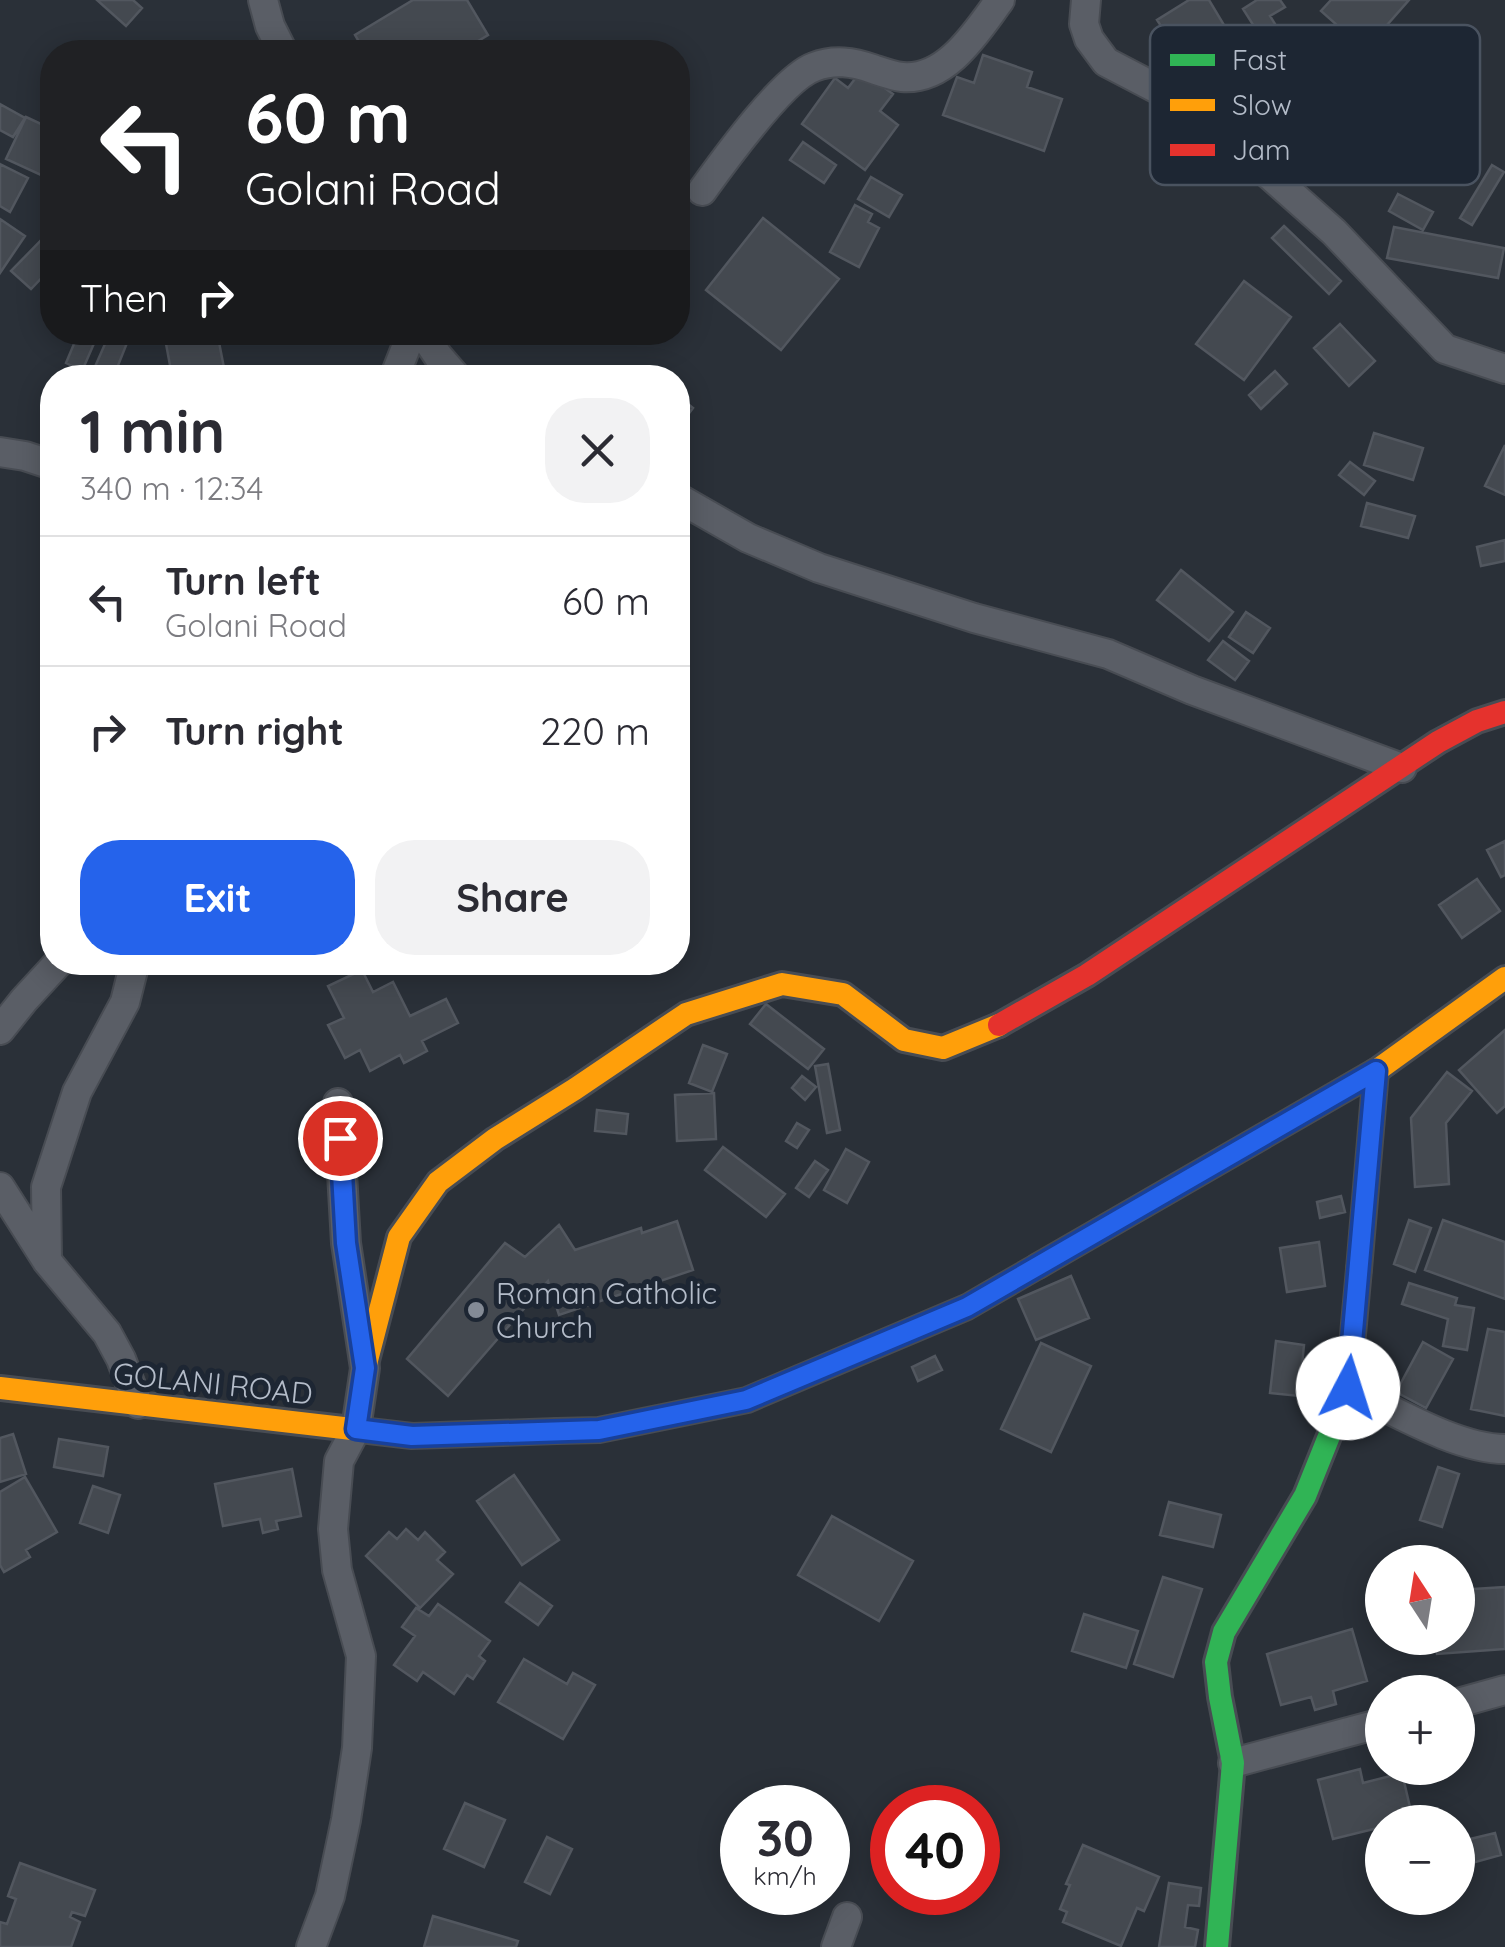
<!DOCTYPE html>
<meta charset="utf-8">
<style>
:root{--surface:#fff;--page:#f2f2f3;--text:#2b2b33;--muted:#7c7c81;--line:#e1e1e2;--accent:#2563eb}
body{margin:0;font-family:Quicksand,sans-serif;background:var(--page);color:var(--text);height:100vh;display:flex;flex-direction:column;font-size:38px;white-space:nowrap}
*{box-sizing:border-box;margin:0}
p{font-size:32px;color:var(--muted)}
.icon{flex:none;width:55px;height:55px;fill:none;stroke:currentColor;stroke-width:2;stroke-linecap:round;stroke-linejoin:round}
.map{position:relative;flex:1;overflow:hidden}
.drawer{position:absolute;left:40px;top:365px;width:650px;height:610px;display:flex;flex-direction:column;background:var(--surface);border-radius:40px;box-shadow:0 5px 25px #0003}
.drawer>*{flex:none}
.top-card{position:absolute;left:40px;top:40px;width:650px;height:305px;border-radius:40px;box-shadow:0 5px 25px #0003;background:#202124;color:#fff;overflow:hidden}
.needle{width:65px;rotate:348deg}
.fabs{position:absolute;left:1365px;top:1545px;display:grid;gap:20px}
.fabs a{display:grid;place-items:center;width:110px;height:110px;border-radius:50%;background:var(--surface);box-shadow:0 5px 25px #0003;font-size:50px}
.speed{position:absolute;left:720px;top:1785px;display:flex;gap:20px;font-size:50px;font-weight:700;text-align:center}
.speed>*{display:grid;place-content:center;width:130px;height:130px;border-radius:50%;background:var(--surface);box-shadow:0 5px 25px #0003;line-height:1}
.speed small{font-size:25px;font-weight:400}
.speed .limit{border:15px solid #d22;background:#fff;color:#111}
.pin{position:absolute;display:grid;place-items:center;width:85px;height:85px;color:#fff;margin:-42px;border:5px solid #fff;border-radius:50%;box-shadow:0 2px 10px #0007}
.me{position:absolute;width:110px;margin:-55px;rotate:5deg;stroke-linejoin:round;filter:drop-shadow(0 0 8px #0008)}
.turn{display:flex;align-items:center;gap:35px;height:210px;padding:0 40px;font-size:45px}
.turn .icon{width:130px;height:130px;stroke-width:2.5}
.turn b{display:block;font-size:70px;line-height:85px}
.then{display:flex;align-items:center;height:95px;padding:0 40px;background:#0003;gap:20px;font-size:38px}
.round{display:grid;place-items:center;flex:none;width:105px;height:105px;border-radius:40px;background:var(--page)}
.headline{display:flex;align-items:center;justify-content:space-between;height:170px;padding:0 40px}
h1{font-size:60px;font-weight:700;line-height:75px}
.action{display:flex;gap:20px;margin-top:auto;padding:20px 40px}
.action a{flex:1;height:115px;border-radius:40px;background:var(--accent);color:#fff;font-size:40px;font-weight:700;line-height:115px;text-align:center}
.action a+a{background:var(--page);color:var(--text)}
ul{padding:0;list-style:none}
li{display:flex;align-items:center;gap:30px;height:130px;padding:0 40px;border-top:2px solid var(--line)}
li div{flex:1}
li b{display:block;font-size:38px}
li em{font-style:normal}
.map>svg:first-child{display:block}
.building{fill:#444950;stroke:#52575f;stroke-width:2.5}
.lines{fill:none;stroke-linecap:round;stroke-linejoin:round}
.street-casing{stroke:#484c53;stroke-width:32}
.fast-casing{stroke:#484c53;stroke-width:28}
.slow-casing{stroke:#484c53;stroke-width:28}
.jam-casing{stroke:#484c53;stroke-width:28}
.street{stroke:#5a5e66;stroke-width:28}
.fast{stroke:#30b455;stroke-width:22}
.slow{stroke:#ff9f0a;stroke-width:22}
.jam{stroke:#e5322d;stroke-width:22}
.route-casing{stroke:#184099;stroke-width:25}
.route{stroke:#2563eb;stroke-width:18}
.poi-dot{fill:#848b96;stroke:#1d2633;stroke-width:4}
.labels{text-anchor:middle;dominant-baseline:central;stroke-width:10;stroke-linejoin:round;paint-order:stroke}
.poi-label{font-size:30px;fill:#b4bcc9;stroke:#1d2633;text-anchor:start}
.street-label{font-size:30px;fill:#b4bcc9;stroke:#1d2633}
.key{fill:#1d2633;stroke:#4a5360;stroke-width:2.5}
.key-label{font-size:28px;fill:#b4bcc9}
</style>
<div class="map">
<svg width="1505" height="1947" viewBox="0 0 1505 1947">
<rect width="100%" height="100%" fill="#2a3038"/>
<path class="building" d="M97,0H133L142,8L126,26Z
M413,0H467L488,35L460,52H365L355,35Z
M1189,0H1209L1227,30L1182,58L1157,20Z
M1257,0H1280L1285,7L1270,16L1280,32L1264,42L1243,9Z
M1331,0H1409L1365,50L1321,11Z
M983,55L1032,72L1027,87L1062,99L1044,151L943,115L957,77L974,83Z
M861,71L893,94L880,111L898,125L865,170L802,124L835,78L848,88Z
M0,104L25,118L13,137L0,130Z
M26,117L52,129V180L6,159Z
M803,142L836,165L824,183L790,160Z
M0,164L28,178L10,212L0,206Z
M1492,165L1504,172L1472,225L1460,218Z
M871,177L902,195L889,217L858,199Z
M1398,194L1433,212L1423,230L1389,211Z
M855,205L872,214L868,222L879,228L859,267L830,252Z
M763,218L839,279L781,350L706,290Z
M0,219L25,236L0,273Z
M1284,226L1341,281L1329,294L1272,238Z
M1394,227L1504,248L1498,278L1387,258Z
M51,230L52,267L31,289L11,271Z
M1244,281L1291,317L1244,380L1196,344Z
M1340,324L1375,361L1349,386L1314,348Z
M79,332H99L82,371L66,363Z
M217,332L226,378H201L200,371L172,376L164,333Z
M109,335L127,343L113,378H90Z
M1275,371L1287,384L1261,409L1249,395Z
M678,396L693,408L678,428Z
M1374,433L1423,448L1413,480L1364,465Z
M1505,445V495L1485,486Z
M1350,462L1375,481L1364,495L1339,475Z
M1367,503L1415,516L1408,538L1361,526Z
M1505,540V561L1481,566L1477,547Z
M1181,570L1233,612L1209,641L1157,600Z
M1246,612L1270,628L1253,653L1229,637Z
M1223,641L1249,661L1235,680L1208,660Z
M1505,841V875L1501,877L1487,850Z
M1477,879L1500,911L1462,938L1439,905Z
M362,970L373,992L393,982L410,1016L446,999L458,1023L422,1041L427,1051L404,1063L400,1055L370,1071L360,1050L345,1058L328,1025L344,1018L328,986Z
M766,1004L824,1049L808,1069L750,1024Z
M1505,1030V1106L1497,1113L1459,1070Z
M703,1045L727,1054L712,1092L689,1083Z
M828,1064L840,1130L827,1133L815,1066Z
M1447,1072L1472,1091L1446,1123L1449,1184L1415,1187L1411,1118Z
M802,1076L816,1087L805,1100L792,1088Z
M714,1093L716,1139L677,1141L675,1095Z
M597,1110L628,1114L626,1134L595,1131Z
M797,1123L809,1130L797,1148L786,1141Z
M723,1147L785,1194L766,1217L705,1170Z
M846,1149L869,1162L847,1203L824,1190Z
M815,1161L828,1170L809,1197L796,1188Z
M1341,1196L1345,1212L1320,1218L1317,1202Z
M1409,1220L1431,1228L1415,1272L1394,1264Z
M1443,1220L1505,1242V1299L1425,1270Z
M677,1221L693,1270L559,1315L548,1281L448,1396L407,1359L505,1243L525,1257L559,1225L575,1250L641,1228L642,1233Z
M1319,1242L1325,1286L1287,1292L1280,1248Z
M1071,1276L1089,1318L1036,1340L1018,1299Z
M1409,1283L1457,1298L1455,1305L1474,1308L1467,1350L1443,1346L1448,1319L1402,1304Z
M1488,1329L1505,1332V1416L1471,1409Z
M1276,1341L1304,1345L1299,1396L1270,1393Z
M1423,1342L1453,1359L1426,1408L1396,1392Z
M1041,1343L1091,1366L1051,1452L1001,1429Z
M935,1356L942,1370L918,1381L912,1367Z
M13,1434L26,1474L0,1482V1438Z
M59,1439L108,1447L103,1476L54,1467Z
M1438,1467L1459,1474L1442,1527L1420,1520Z
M292,1469L301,1516L276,1521L278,1529L263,1533L260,1519L223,1526L215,1484Z
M514,1475L559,1540L522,1565L477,1501Z
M25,1477L57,1532L26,1550L30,1557L4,1572L0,1565V1492Z
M93,1486L120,1495L108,1533L80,1523Z
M1169,1502L1221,1515L1213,1547L1160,1535Z
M832,1516L913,1561L879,1621L798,1575Z
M406,1529L418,1540L425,1532L445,1552L437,1560L453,1574L420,1608L366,1556L389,1532L397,1539Z
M1163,1577L1202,1589L1173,1677L1134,1664Z
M520,1583L552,1606L538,1625L506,1602Z
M1505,1587V1649L1437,1654L1436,1638H1458V1590Z
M438,1604L490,1641L479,1656L485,1661L473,1679L467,1675L454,1694L423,1672L417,1681L394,1665L415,1636L402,1627L416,1608L429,1616Z
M1084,1614L1138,1631L1126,1668L1072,1651Z
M1352,1629L1367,1681L1333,1691L1336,1704L1315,1710L1311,1697L1281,1705L1267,1654Z
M524,1659L567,1684L573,1673L595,1685L563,1739L498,1702Z
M1360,1769L1363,1783L1402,1773L1413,1820L1402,1822H1382V1827L1333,1839L1318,1780Z
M465,1803L505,1820L484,1867L444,1849Z
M1495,1833L1501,1855L1472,1863L1466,1840Z
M547,1837L572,1849L550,1894L525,1882Z
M1083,1845L1159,1877L1144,1911L1137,1908L1121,1946L1063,1922L1067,1912L1060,1909L1070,1885L1066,1884Z
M20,1863L95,1890L85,1916L72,1912L70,1917L80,1922L71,1947H0V1922L7,1924L16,1899L8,1896Z
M1169,1883L1201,1888L1199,1906L1188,1905L1185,1927L1198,1930L1195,1947H1159Z
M433,1916L518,1941L516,1947H424Z"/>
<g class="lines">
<defs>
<path id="street" d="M263,0L270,26L283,52
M1086,0L1084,24L1089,39L1106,62L1194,108L1334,232L1445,349L1505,369
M702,191C723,162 783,78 814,67C834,59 853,62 873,69C882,72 893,76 902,77C947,81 977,31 1000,0
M422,332L438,356L457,378
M394,378L412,332
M0,452L25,456L52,465
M678,498L748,538L819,568L974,618L1108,654L1192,690L1402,768
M0,1030L24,1000L59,962
M0,1187L47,1261L107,1333L121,1359L138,1404
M47,1261L46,1187L77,1092L125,1002L135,962
M1348,1389C1393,1410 1457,1449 1505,1449
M1458,1703L1505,1690
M1233,1763L1382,1723
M311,1947L330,1896L346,1820L357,1748L361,1656L337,1570L333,1529L339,1461L356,1429L365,1368L346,1243L338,1103
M836,1947L847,1917"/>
<path id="fast" d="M557,1431L599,1430L747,1400L967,1307L1038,1266
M1217,1947L1233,1763L1220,1697L1216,1662L1224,1632L1305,1496L1348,1389L1359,1269"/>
<path id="slow" d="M1038,1266L1376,1071L1505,978
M365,1368L399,1237L438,1182L495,1139L575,1089L686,1014L782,984L843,994L904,1040L943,1048L999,1025
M0,1388L412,1436L557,1431"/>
<path id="jam" d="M999,1025L1087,975L1438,742L1477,721L1505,712
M1359,1269L1376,1071"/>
</defs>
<use href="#street" class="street-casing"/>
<use href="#fast" class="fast-casing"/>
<use href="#slow" class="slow-casing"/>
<use href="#jam" class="jam-casing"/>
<use href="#street" class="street"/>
<use href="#fast" class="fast"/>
<use href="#slow" class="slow"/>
<use href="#jam" class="jam"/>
</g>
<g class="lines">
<defs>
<path id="route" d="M340,1138L346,1243L365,1368L356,1429L412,1436L599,1430L746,1400L967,1307L1376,1071L1348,1388"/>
</defs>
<use href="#route" class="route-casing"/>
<use href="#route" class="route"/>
</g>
<circle class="poi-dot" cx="476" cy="1310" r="10"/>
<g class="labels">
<g class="poi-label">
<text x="496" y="1293">Roman Catholic<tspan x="496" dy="34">Church</tspan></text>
</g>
<g class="street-label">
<text transform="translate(213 1383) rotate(6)">GOLANI ROAD</text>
</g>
</g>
<rect x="1150" y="25" width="330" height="160" rx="15" class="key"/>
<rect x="1170" y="54" width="45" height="12" fill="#30b455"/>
<rect x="1170" y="99" width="45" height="12" fill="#ff9f0a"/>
<rect x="1170" y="144" width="45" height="12" fill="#e5322d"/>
<g class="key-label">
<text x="1232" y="70">Fast</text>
<text x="1232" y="115">Slow</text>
<text x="1232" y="160">Jam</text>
</g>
</svg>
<div class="fabs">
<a><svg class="needle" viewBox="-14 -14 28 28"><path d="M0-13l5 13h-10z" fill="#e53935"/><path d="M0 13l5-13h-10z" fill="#7c7c81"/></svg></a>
<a>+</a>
<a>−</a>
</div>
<div class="speed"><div>30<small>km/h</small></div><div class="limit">40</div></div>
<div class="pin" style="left:340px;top:1138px;background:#d93025"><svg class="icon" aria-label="arrive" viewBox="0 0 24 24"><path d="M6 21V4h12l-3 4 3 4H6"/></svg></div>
<svg class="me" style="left:1348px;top:1388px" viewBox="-20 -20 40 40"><circle r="19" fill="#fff"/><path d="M0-13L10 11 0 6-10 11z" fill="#2563eb"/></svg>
<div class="top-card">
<div class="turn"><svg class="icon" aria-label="left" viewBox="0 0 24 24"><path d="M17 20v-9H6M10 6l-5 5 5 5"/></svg><div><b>60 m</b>Golani Road</div></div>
<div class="then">Then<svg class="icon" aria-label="right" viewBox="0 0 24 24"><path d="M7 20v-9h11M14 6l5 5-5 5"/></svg></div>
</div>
<section class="drawer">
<div class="headline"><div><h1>1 min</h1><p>340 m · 12:34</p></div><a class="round"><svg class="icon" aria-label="close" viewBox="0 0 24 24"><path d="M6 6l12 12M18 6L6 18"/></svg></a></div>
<ul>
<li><svg class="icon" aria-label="left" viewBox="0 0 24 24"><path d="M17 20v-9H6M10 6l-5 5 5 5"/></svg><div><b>Turn left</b><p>Golani Road</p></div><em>60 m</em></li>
<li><svg class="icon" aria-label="right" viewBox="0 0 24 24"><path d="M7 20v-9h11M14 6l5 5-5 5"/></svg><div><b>Turn right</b></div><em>220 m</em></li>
</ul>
<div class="action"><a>Exit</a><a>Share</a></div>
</section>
</div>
